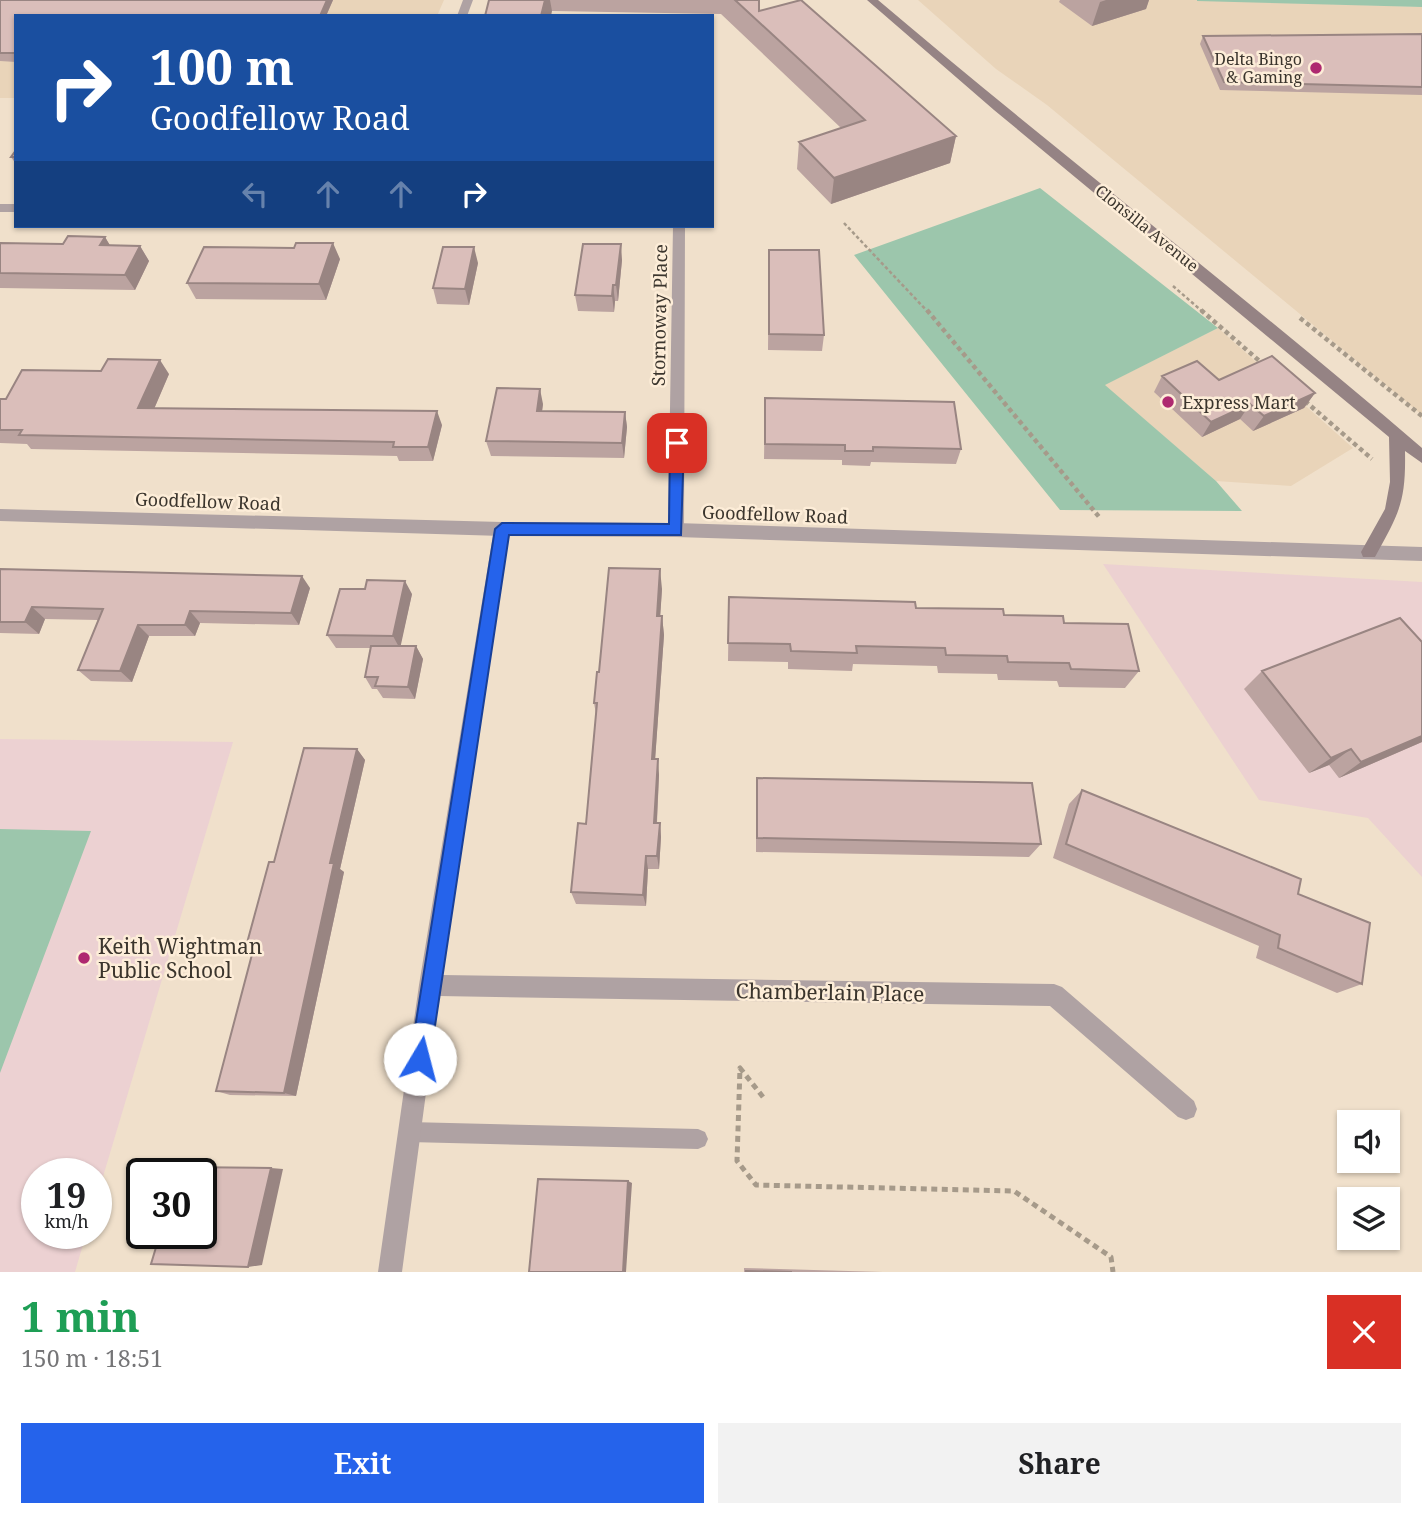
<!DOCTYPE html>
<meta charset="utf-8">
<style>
:root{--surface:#fff;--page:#f2f2f2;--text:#202124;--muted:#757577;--accent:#2563eb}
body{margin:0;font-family:"Noto Serif",serif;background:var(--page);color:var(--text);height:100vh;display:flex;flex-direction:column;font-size:26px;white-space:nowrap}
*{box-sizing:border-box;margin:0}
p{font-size:23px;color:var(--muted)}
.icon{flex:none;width:38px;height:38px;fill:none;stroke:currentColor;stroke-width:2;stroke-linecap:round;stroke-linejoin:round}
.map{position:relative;height:1272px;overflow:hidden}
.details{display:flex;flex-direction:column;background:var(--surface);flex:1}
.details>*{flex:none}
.guide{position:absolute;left:14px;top:14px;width:700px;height:214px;border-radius:0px;box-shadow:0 2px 5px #0004;background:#1a4fa0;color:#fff;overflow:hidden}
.tools{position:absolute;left:1337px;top:1110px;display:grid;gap:14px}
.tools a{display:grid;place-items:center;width:63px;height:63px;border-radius:0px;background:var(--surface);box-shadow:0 2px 5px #0004;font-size:35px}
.speed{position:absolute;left:21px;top:1158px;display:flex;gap:14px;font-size:35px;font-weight:700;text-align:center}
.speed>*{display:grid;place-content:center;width:91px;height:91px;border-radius:50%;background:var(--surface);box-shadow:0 2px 5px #0004;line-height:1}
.speed small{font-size:18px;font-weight:400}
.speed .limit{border:4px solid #111;border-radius:10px;background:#fff;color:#111}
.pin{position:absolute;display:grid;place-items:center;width:60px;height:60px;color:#fff;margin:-30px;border-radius:14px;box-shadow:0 4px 10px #0006}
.me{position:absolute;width:77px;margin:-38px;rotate:8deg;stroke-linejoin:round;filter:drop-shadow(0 0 5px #0008)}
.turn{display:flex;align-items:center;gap:24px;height:147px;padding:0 21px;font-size:32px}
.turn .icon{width:91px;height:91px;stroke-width:2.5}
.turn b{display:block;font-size:49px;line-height:60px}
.lanes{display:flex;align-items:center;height:66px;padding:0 21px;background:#0003;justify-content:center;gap:35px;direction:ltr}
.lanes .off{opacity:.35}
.round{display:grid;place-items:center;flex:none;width:74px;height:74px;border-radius:0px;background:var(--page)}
.headline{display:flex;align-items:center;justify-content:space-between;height:119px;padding:0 21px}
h1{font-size:42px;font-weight:700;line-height:52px;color:#1e9e55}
.primary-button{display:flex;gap:14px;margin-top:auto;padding:14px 21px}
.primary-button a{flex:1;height:80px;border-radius:0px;background:var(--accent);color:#fff;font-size:28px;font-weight:700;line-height:80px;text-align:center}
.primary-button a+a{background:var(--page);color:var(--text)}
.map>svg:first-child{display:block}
.built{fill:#e9d4b9}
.industrial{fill:#ecd1d1}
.education{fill:#ecd1d2}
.green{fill:#9cc6ac}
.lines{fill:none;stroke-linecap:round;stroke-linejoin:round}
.path-far2{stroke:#a69a8a;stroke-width:2.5;stroke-dasharray:3.5 2.5;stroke-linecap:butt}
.path-far1{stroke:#a69a8a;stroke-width:4.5;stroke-dasharray:4.5 3.5;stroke-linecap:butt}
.path{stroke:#a69a8a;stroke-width:5;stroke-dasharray:6 4.5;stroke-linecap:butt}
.service{fill:#afa2a3;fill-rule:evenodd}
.minor{fill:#afa2a3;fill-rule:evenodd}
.tertiary{fill:#afa2a3;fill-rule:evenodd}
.secondary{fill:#958384;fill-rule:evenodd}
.wall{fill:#bba3a0}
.shaded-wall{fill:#998582}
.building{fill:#dabeba;stroke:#998582;stroke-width:2}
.route{fill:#2563eb;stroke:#184099;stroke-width:2}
.poi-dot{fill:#ae2970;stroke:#fdedd8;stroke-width:2.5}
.labels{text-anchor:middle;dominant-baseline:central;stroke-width:5;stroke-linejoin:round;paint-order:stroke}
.far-poi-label{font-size:16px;fill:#3b352d;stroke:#fdedd8;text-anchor:end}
.far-street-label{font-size:16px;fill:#3b352d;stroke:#fdedd8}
.street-label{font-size:18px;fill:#3b352d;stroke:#fdedd8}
.poi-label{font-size:18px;fill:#3b352d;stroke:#fdedd8;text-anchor:start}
.near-poi-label{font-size:21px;fill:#3b352d;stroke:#fdedd8;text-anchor:start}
.near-street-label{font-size:21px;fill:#3b352d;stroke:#fdedd8}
</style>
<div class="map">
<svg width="1422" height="1272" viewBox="0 0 1422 1272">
<rect width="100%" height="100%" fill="#f0e0cb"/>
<path class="built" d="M0,0H444L437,16H16V98H0Z
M918,0H1197L1422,7V415L1047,105L996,69Z
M1218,328L1353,448L1291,486L1216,481L1104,385Z"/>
<path class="industrial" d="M1103,564L1422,582V877L1368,818L1259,800Z"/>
<path class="education" d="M0,739L233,742L96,1200V1174H37V1234H86L75,1272H0Z"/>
<path class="green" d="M1197,0H1422V7L1197,1Z
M1040,188L1218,328L1105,385L1216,481L1242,511L1060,510L854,255Z
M0,829L91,831L0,1073Z"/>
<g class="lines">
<path class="path-far2" d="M844,223L928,312
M1173,286L1203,312"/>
<path class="path-far1" d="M927,310L1100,518
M1201,310L1264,365
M1300,318L1422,416
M1305,401L1372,459"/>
<path class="path" d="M763,1097L740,1068L737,1161L756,1185L1014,1191L1111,1257L1113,1272"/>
<path class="service" d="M463,0H473L467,16H457Z
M409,1122L698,1129L705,1132L708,1139L705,1146L698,1149L409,1142L402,1139L399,1132L402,1125Z"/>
<path class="minor" d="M0,204H16V212H0Z
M673,226H685L684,530L682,535H670L668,530Z
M502,522L508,524L510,529L442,975L1054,984L1062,987L1194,1101L1197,1109L1194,1117L1186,1120L1178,1117L1050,1006L439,996L402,1272H378L419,985L494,529L496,524Z"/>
<path class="tertiary" d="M0,509L502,522L676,523L1422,547V561L676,537L502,536L0,521Z"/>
<path class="secondary" d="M867,0H878C1057,152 1244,295 1422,448V463L1405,451C1406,503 1399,513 1375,557H1363L1361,552L1385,509L1390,482L1389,437L994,110Z"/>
</g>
<path class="wall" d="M0,0H333L326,16H16V62L0,61Z
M489,0H759V11L956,136L950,163L831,204L797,169L799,142L841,128L721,14L552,11Z
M1060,0H1149L1146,9L1092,26L1059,2Z
M1422,34V95L1220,90L1200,44L1203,36Z
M16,150V164L11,157Z
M105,237L110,246H140L149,261L135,290L0,288V243L63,244Z
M769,250L824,335L822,351L768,350Z
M340,259L326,300L196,299L187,283Z
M622,260L618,301H615L614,312L578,311L575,295Z
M478,263L469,305L437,304L433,288Z
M169,374L154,409L442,425L433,461H399L397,456L31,449L27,444L0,443V399H6Z
M1162,376L1219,380L1315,393L1304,408L1253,431L1240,419L1202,437L1154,392Z
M765,398L961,449L956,464L871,462L870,466L842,465V460L764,459Z
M543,404L542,411L625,412L627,427L624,458L491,456L486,441Z
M0,569L310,588L299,625L200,623L195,636H149L132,682L91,681L78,670L98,620L45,619L39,634L0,633Z
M662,589L660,616H662L664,635L655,759L659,775L657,823H660L661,837L659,869H648L646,906L576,904L571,892L586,824L596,714L594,703L599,672Z
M412,594L400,646H416L423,659L415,699L383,698L377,689H372L365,677L371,648H336L327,635Z
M729,597L916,608L1004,615L1064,623L1139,671L1125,688L1059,687L1057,681L998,680L997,674L938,673L937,666L853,664L852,671L788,669V662L728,661Z
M1422,642V742L1339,778L1329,765L1309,773L1244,689L1262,671Z
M357,749L365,760L340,869L344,872L296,1096L230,1095L216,1091L254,947L247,943L274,862Z
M757,778L1041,844L1029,857L756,852V793Z
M1082,790L1298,894L1362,984L1337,993L1256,958L1259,946L1053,858L1069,804Z
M744,1268L883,1272H744Z"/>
<path class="shaded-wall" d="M327,0H333L326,16H320Z
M545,0H550L552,11L551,16H541Z
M1106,0H1149L1146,9L1092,26L1100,2Z
M956,136L950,163L831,204L834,178Z
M105,237L114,252L100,245Z
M333,243L340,259L326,300L319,284Z
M621,244L622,260L618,301L616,285Z
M140,246L149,261L135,290L125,275Z
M474,247L478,263L469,305L465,289Z
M613,285L615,301L614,312L612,296Z
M160,360L169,374L148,423L138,408Z
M540,389L543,404L540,426L537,411Z
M1315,393L1304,408L1253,431L1264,416Z
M1250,404L1240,419L1202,437L1211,422Z
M437,411L442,425L433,461L428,447Z
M625,412L627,427L624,458L622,443Z
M660,569L662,589L659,635L657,616Z
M302,576L310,588L299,625L291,613Z
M405,581L412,594L400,649L393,636Z
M32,607L45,619L39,634L25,622Z
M190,611L200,623L195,636L185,625Z
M662,616L664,635L654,775L652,759Z
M138,625L149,636L132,682L120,671Z
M416,646L423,659L415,699L408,687Z
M1422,736V742L1339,778L1361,762Z
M357,749L365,760L340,869L344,872L296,1096L284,1093L330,863Z
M1351,749L1329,765L1309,773L1331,758Z
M658,759L659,775L656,837L654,823Z
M660,823L661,837L659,869L657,856Z
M646,856L648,869L646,906L643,895Z
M271,1168L283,1169L262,1265L248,1267Z
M628,1181L632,1183L626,1272H623Z"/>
<path class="building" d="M0,0H327L320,16H16V53H0Z
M489,0H545L541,16H485Z
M735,0H759V11L801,0L956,136L834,178L799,142L865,120Z
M1422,34V87L1224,82L1203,36Z
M16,150V157H11Z
M68,236L105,237L100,245L140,246L125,275L0,273V243L63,244Z
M296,243H333L319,284L187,283L204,247L294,248Z
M583,244H621L616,285H613L612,296L575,295Z
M443,247H474L465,289L433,288Z
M769,250H819L824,335L769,334Z
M1272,356L1315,393L1264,416L1250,404L1211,422L1162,376L1197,361L1219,380Z
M108,359L160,360L138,408L437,411L428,447H393L394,442L19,435L22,430H0V399H6L22,370L101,371Z
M497,388L540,389L537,411L625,412L622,443L486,441Z
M765,398L954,402L961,449L873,447V451H845V445L765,444Z
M609,568L660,569L657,616H662L652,759H658L654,823H660L657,856H646L643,895L571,892L578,823L586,824L597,703H594L597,672H599Z
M0,569L302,576L291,613L190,611L185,625H138L120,671L78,670L103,609L32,607L25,622H0Z
M367,580L405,581L393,636L327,635L340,589H365Z
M729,597L915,602L916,608L1003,609L1004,615L1063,616L1064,623L1128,624L1139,671L1071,669L1069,663L1008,662L1007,656L946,655L945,648L856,646L857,653L791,651L790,644L728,643Z
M1400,618L1422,642V736L1361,762L1351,749L1331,758L1262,671Z
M371,646H416L408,687L375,686L378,677H365Z
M304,748L357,749L330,863H334L284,1093L216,1091L255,943H247L269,862H274Z
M757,778L1032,783L1041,844L757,838Z
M1082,790L1301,879L1298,894L1370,923L1362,984L1278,948L1280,935L1066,844Z
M178,1167L271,1168L248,1267L151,1264L160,1234H201V1174H176Z
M538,1179L628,1181L623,1272H529Z
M746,1271L792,1272H746Z"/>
<path class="route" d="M677,437L684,443L681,535H509L430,1059L427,1066L420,1069L413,1066L410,1059L495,529L502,523L669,524L670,443Z"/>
<g class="poi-dot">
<circle cx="1316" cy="68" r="7"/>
<circle cx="1168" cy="402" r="7"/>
<circle cx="84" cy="958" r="7"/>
</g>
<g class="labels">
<g class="far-poi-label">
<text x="1302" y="59">Delta Bingo<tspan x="1302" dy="18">&amp; Gaming</tspan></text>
</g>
<g class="far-street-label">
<text transform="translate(1147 228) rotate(39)">Clonsilla Avenue</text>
</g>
<g class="street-label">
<text transform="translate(659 315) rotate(-89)">Stornoway Place</text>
<text transform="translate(208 501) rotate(2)">Goodfellow Road</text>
<text transform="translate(775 514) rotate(2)">Goodfellow Road</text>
</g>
<g class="poi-label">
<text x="1182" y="402">Express Mart</text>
</g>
<g class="near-poi-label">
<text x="98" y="946">Keith Wightman<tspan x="98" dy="24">Public School</tspan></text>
</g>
<g class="near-street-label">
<text transform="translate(830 992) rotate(1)">Chamberlain Place</text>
</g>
</g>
</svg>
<div class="tools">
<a><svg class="icon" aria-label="sound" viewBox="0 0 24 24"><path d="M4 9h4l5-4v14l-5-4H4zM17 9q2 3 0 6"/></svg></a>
<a><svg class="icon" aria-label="layers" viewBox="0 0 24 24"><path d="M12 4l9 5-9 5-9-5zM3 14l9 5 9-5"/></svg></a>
</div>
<div class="speed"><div>19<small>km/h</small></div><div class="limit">30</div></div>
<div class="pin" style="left:677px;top:443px;background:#d93025"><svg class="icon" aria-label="arrive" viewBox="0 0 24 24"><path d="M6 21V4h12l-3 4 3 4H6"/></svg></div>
<svg class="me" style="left:420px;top:1059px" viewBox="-20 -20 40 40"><circle r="19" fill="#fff"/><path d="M0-13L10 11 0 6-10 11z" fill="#2563eb"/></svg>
<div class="guide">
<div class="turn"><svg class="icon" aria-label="right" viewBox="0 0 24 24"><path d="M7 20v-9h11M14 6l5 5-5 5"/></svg><div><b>100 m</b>Goodfellow Road</div></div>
<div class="lanes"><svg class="icon off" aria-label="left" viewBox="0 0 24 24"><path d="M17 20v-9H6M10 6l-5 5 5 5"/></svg><svg class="icon off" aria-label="ahead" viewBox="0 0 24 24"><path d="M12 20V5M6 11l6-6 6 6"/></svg><svg class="icon off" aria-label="ahead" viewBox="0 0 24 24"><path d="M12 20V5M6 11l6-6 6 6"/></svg><svg class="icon" aria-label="right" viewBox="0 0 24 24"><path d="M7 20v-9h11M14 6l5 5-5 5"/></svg></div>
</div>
</div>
<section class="details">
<div class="headline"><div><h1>1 min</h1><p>150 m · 18:51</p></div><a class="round" style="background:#d93025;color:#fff"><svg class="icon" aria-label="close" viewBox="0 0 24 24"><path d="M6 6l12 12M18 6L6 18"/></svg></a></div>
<div class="primary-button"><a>Exit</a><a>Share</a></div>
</section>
